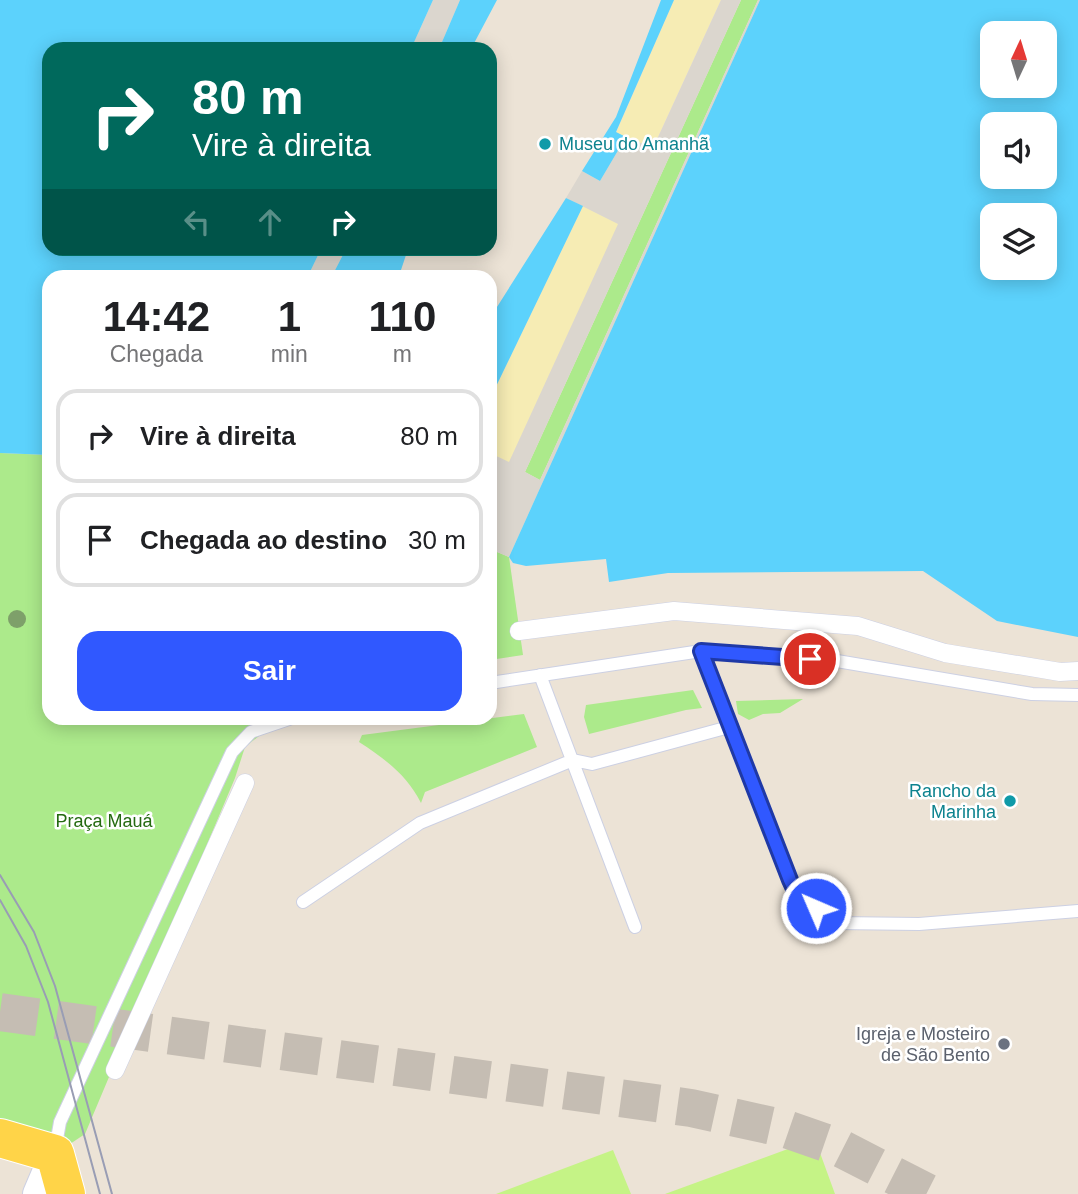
<!DOCTYPE html>
<html lang="pt">
<meta charset="utf-8">
<style>
:root{--surface:#fff;--page:#f2f2f2;--text:#202124;--muted:#757577;--line:#e0e0e0;--accent:#3058ff}
body{margin:0;font-family:Helvetica,sans-serif;background:var(--page);color:var(--text);height:100vh;display:flex;flex-direction:column;font-size:26px;white-space:nowrap}
*{box-sizing:border-box;margin:0}
p{font-size:23px;color:var(--muted)}
.icon{flex:none;width:38px;height:38px;fill:none;stroke:currentColor;stroke-width:2;stroke-linecap:round;stroke-linejoin:round}
.map{position:relative;flex:1;overflow:hidden}
.panel{position:absolute;left:42px;top:270px;width:455px;height:455px;display:flex;flex-direction:column;background:var(--surface);border-radius:21px;box-shadow:0 4px 18px #0003}
.panel>*{flex:none}
.top-card{position:absolute;left:42px;top:42px;width:455px;height:214px;border-radius:21px;box-shadow:0 4px 18px #0003;background:#00695c;color:#fff;overflow:hidden}
.needle{width:46px;rotate:4deg}
.buttons{position:absolute;left:980px;top:21px;display:grid;gap:14px}
.buttons a{display:grid;place-items:center;width:77px;height:77px;border-radius:14px;background:var(--surface);box-shadow:0 4px 18px #0003;font-size:35px}
.pin{position:absolute;display:grid;place-items:center;width:60px;height:60px;color:#fff;margin:-30px;border:4px solid #fff;border-radius:50%;box-shadow:0 2px 7px #0007}
.me{position:absolute;width:77px;margin:-38px;rotate:315deg;stroke-linejoin:round;filter:drop-shadow(0 0 5px #0008)}
.turn{display:flex;align-items:center;gap:24px;height:147px;padding:0 35px;font-size:32px}
.turn .icon{width:91px;height:91px;stroke-width:2.5}
.turn b{display:block;font-size:49px;line-height:60px}
.lanes{display:flex;align-items:center;height:66px;padding:0 35px;background:#0003;justify-content:center;gap:35px;direction:ltr}
.lanes .off{opacity:.35}
.eta{display:flex;justify-content:space-evenly;align-items:center;height:119px;text-align:center}
.eta b{font-size:42px;font-weight:600;line-height:49px}
.primary-button{display:flex;gap:14px;margin-top:auto;padding:14px 35px}
.primary-button a{flex:1;height:80px;border-radius:21px;background:var(--accent);color:#fff;font-size:28px;font-weight:600;line-height:80px;text-align:center}
ul{padding:0;list-style:none}
li{display:flex;align-items:center;gap:21px;height:94px;margin:0 14px 10px;padding:0 21px;border:4px solid var(--line);border-radius:21px}
li div{flex:1}
li b{display:block;font-size:26px}
li em{font-style:normal}
.map>svg:first-child{display:block}
.green{fill:#acea8b}
.sand{fill:#f6ecb4}
.pitch{fill:#c5f386}
.plaza{fill:#dbd6ce}
.water{fill:#5cd2fc;fill-rule:evenodd}
.lines{fill:none;stroke-linecap:round;stroke-linejoin:round}
.primary-tunnel{stroke:#c5bdb3;stroke-width:38;stroke-dasharray:38 19;stroke-linecap:butt}
.service-casing{stroke:#ccd0e3;stroke-width:14}
.pedestrian-casing{stroke:#ccd0e3;stroke-width:19}
.tertiary-casing{stroke:#ccd0e3;stroke-width:32}
.primary-casing{stroke:#fff;stroke-width:40}
.service{stroke:#fff;stroke-width:12}
.pedestrian{stroke:#fff;stroke-width:18}
.tertiary{stroke:#fff;stroke-width:30}
.primary{stroke:#ffd448;stroke-width:38}
.tram{stroke:#999db4;stroke-width:2}
.tree{fill:#7ea06a}
.route-casing{stroke:#1f39a6;stroke-width:18}
.route{stroke:#3058ff;stroke-width:12}
.culture-dot{fill:#0f9aa8;stroke:#fff;stroke-width:2.5}
.worship-dot{fill:#6b7280;stroke:#fff;stroke-width:2.5}
.labels{text-anchor:middle;dominant-baseline:central;stroke-width:5;stroke-linejoin:round;paint-order:stroke}
.culture-label{font-size:18px;fill:#0d838f;stroke:#fff;text-anchor:start}
.park-label{font-size:18px;fill:#246a11;stroke:#fff}
.worship-label{font-size:18px;fill:#5b616d;stroke:#fff;text-anchor:end}
</style>
<div class="map">
<svg width="1078" height="1194" viewBox="0 0 1078 1194">
<rect width="100%" height="100%" fill="#ece3d6"/>
<path class="green" d="M741,0H758L540,480L525,472Z
M0,453L49,455V718H277L278,721L245,747L235,778L85,1134L55,1154L0,1131Z
M490,549L509,557L523,655L490,660Z
M693,690L702,708L686,710L589,734L584,717L586,705Z
M803,699L780,713L763,714L749,720L738,714L736,701Z
M524,714L537,747L425,792L421,803C407,775 385,759 359,742L362,735Z"/>
<path class="sand" d="M674,0H721L653,148L616,133Z
M583,206L619,224L509,463L490,453V399Z"/>
<path class="pitch" d="M815,1139L835,1194H665Z
M613,1150L631,1194H496Z"/>
<path class="plaza" d="M433,0H460L439,49H411Z
M721,0H741L525,472L540,480L758,0H760L509,557L490,549V453L509,462L618,224L566,198L582,171L600,181L626,137L653,148Z
M321,249H346L332,276H308Z"/>
<path class="water" d="M0,0H433L411,49H49V248L321,249L308,276H49V455L0,453Z
M460,0H497L471,49H439Z
M661,0H674L616,132L626,137L600,181L582,171L616,117Z
M760,0H1078V637L997,621L923,571L668,573L609,582L606,559L526,566L513,563L509,557ZM1045,33V86H992V33ZM992,124H1045V177H992ZM1045,215V268H992V215Z
M566,198L583,206L490,399V318Z
M346,249V248L408,249L399,276H332Z"/>
<g class="lines">
<path class="primary-tunnel" d="M0,1012L691,1108L786,1129L838,1147L930,1194"/>
<defs>
<path id="service" d="M701,651L797,893L836,923L919,924L1078,911
M540,675L635,927
M490,683L701,651L837,661L1032,694L1078,695
M303,902L420,823L573,760L592,764L729,727
M55,1150L60,1122L232,752L251,732L292,718"/>
<path id="pedestrian" d="M519,631L674,611L858,626L945,653L1060,672L1078,671
M115,1070L245,783"/>
<path id="tertiary" d="M38,1194L55,1154"/>
<path id="primary" d="M0,1138L55,1154L66,1194"/>
</defs>
<use href="#service" class="service-casing"/>
<use href="#pedestrian" class="pedestrian-casing"/>
<use href="#tertiary" class="tertiary-casing"/>
<use href="#primary" class="primary-casing"/>
<use href="#service" class="service"/>
<use href="#pedestrian" class="pedestrian"/>
<use href="#tertiary" class="tertiary"/>
<use href="#primary" class="primary"/>
<path class="tram" d="M0,875L34,932L55,986L112,1194
M0,900L26,946L48,1002L100,1194"/>
</g>
<circle class="tree" cx="17" cy="619" r="9"/>
<g class="lines">
<defs>
<path id="route" d="M810,659L701,651L790,880L796,893L816,908"/>
</defs>
<use href="#route" class="route-casing"/>
<use href="#route" class="route"/>
</g>
<g class="culture-dot">
<circle cx="545" cy="144" r="7"/>
<circle cx="1010" cy="801" r="7"/>
</g>
<circle class="worship-dot" cx="1004" cy="1044" r="7"/>
<g class="labels">
<g class="culture-label">
<text x="559" y="144">Museu do Amanhã</text>
<text x="996" y="791" text-anchor="end">Rancho da<tspan x="996" dy="21">Marinha</tspan></text>
</g>
<g class="park-label">
<text x="104" y="821">Praça Mauá</text>
</g>
<g class="worship-label">
<text x="990" y="1034">Igreja e Mosteiro<tspan x="990" dy="21">de São Bento</tspan></text>
</g>
</g>
</svg>
<div class="buttons">
<a><svg class="needle" viewBox="-14 -14 28 28"><path d="M0-13l5 13h-10z" fill="#e53935"/><path d="M0 13l5-13h-10z" fill="#757577"/></svg></a>
<a><svg class="icon" aria-label="sound" viewBox="0 0 24 24"><path d="M4 9h4l5-4v14l-5-4H4zM17 9q2 3 0 6"/></svg></a>
<a><svg class="icon" aria-label="layers" viewBox="0 0 24 24"><path d="M12 4l9 5-9 5-9-5zM3 14l9 5 9-5"/></svg></a>
</div>
<div class="pin" style="left:810px;top:659px;background:#d93025"><svg class="icon" aria-label="arrive" viewBox="0 0 24 24"><path d="M6 21V4h12l-3 4 3 4H6"/></svg></div>
<svg class="me" style="left:816px;top:908px" viewBox="-20 -20 40 40"><circle r="17" fill="#3058ff" stroke="#fff" stroke-width="3"/><path d="M0-11L8 9 0 5-8 9z" fill="#fff"/></svg>
<div class="top-card">
<div class="turn"><svg class="icon" aria-label="right" viewBox="0 0 24 24"><path d="M7 20v-9h11M14 6l5 5-5 5"/></svg><div><b>80 m</b>Vire à direita</div></div>
<div class="lanes"><svg class="icon off" aria-label="left" viewBox="0 0 24 24"><path d="M17 20v-9H6M10 6l-5 5 5 5"/></svg><svg class="icon off" aria-label="ahead" viewBox="0 0 24 24"><path d="M12 20V5M6 11l6-6 6 6"/></svg><svg class="icon" aria-label="right" viewBox="0 0 24 24"><path d="M7 20v-9h11M14 6l5 5-5 5"/></svg></div>
</div>
<section class="panel">
<div class="eta">
<div><b>14:42</b><p>Chegada</p></div>
<div><b>1</b><p>min</p></div>
<div><b>110</b><p>m</p></div>
</div>
<ul>
<li><svg class="icon" aria-label="right" viewBox="0 0 24 24"><path d="M7 20v-9h11M14 6l5 5-5 5"/></svg><div><b>Vire à direita</b></div><em>80 m</em></li>
<li><svg class="icon" aria-label="arrive" viewBox="0 0 24 24"><path d="M6 21V4h12l-3 4 3 4H6"/></svg><div><b>Chegada ao destino</b></div><em>30 m</em></li>
</ul>
<div class="primary-button"><a>Sair</a></div>
</section>
</div>
